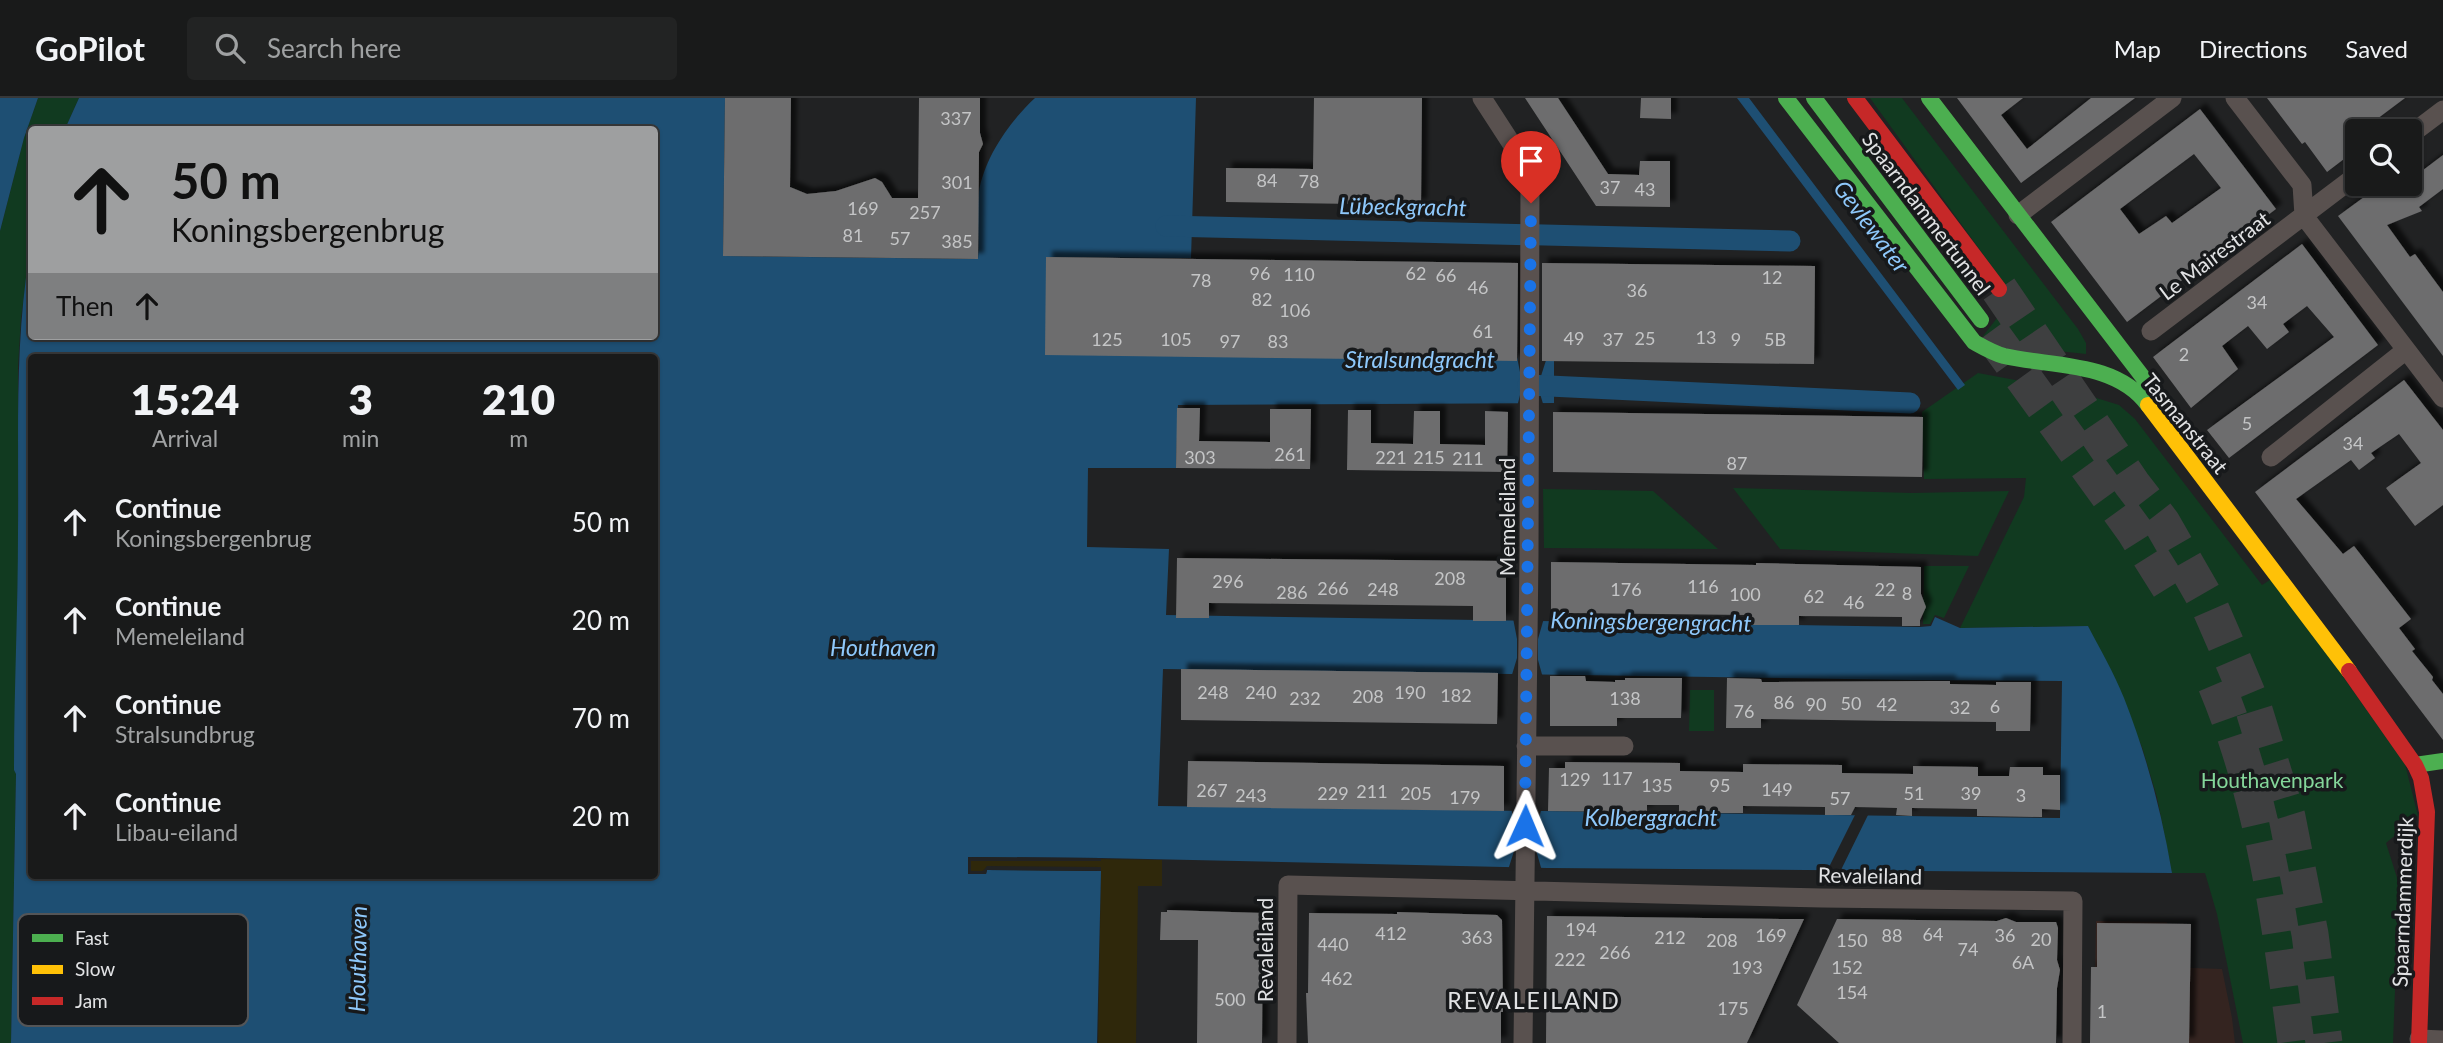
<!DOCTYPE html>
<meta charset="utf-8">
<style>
:root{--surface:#191a1a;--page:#222323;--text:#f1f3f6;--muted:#9fa1a2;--line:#373839}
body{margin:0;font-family:Lato,sans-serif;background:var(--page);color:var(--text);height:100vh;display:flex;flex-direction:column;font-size:26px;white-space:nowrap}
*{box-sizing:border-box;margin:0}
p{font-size:23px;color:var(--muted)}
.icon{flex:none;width:38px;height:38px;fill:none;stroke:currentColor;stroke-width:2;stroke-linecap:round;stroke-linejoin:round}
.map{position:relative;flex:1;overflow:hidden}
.side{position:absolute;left:28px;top:256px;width:630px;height:525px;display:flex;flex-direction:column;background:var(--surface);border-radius:7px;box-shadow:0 2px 5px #0004,0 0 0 2px var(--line)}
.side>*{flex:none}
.guide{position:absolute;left:28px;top:28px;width:630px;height:214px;border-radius:7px;box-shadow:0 2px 5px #0004,0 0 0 2px var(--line);background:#9e9fa0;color:#111;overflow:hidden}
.fabs{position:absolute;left:2345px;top:21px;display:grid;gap:14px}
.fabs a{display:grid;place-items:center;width:77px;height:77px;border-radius:7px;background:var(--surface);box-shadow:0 2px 5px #0004,0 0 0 2px var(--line);font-size:35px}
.pin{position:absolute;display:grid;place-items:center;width:60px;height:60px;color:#fff;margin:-72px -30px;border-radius:50% 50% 50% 0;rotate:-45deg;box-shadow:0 0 7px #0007}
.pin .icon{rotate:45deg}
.me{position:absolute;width:77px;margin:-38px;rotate:1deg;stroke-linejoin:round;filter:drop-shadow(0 0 5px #0008)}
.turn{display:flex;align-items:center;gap:24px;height:147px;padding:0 28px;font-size:32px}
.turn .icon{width:91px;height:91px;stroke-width:2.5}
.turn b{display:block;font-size:49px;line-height:60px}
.then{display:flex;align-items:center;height:66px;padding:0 28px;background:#0003;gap:14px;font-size:26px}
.eta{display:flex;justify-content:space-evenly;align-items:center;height:119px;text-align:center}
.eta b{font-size:42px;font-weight:800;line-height:49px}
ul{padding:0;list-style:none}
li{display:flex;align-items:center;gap:21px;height:98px;padding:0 28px}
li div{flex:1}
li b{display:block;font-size:26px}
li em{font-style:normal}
header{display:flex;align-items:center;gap:42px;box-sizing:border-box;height:98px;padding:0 35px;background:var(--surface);border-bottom:2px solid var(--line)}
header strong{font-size:33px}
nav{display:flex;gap:38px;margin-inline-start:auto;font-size:24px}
.search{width:490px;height:63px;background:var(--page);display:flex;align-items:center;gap:18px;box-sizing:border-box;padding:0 24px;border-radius:7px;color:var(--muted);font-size:26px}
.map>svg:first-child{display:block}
.education{fill:#342420}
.green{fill:#113a20}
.sand{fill:#2f280b}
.water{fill:#1e4f73;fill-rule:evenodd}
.pier{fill:#212223}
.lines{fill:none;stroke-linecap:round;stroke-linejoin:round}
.canal{stroke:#1e4f73;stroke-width:21}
.building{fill:#6d6d6e;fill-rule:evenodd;filter:url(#shadow)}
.highway-tunnel{stroke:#3e3f40;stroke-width:37;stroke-dasharray:37 18;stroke-linecap:butt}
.street{stroke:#59514f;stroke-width:19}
.fast{stroke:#4caf50;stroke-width:16}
.slow{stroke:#ffc107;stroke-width:16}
.jam{stroke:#c62828;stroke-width:16}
.route{stroke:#1a73e8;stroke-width:12;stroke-dasharray:0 21.6}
.labels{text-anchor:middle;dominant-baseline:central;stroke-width:7;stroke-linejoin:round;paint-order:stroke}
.number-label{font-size:18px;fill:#c4c5c6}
.street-label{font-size:21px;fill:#e1e2e4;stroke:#17191b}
.park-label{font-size:21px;fill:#84d69a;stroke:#17191b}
.water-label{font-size:23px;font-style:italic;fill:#8ec8fb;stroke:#17191b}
.neighbourhood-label{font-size:23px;letter-spacing:2px;fill:#e1e2e4;stroke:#17191b}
.key{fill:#17191b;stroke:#545557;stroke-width:2}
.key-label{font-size:19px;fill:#e1e2e4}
</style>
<header>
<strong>GoPilot</strong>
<div class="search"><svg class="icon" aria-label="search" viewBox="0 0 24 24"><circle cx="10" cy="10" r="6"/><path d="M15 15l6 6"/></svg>Search here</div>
<nav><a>Map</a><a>Directions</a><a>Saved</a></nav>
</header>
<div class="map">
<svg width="2443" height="945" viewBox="0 0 2443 945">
<defs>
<filter id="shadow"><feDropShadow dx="6" dy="-6" stdDeviation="2" flood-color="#0009"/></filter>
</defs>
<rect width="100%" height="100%" fill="#212223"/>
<path class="education" d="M2096,823L2167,824L2166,869L2222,871L2232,920L2235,945H2094Z"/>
<path class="green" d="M38,0H79L65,31L32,32L31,147L21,220L18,268V478L14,671L16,676L11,945H0V133L24,40Z
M1870,0H1902L2078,231L2086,245V256L1994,246L1983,238L2001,215L2009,192Z
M1978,275L2074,293L2119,307L2135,321L2262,487L2273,480L2405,666L2418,718L2386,745L2399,786L2393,945H2243L2217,816L2205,775H2172L2157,699L2142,649L2088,528L1960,530L2024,399L2026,380L1924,381L1922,314Z
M1733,390L1912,395L2009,393L1978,458L1780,451Z
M1543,391L1653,393L1718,451L1544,450Z
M1924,468H1969L1944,520L1935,517L1930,526H1923Z
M1690,592H1714V633H1689Z"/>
<path class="sand" d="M968,759L1162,762V788H1138L1136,945H1098L1101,773L987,772L968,776Z"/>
<path class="water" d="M0,0H38L24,40L0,133Z
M79,0H725L723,158L978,161C980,140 976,116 979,94C984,60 1010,23 1035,0H1196L1191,160L1046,159V257L1554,256V305L1178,307L1176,370H1088L1087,449L1169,451L1166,517L1920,529L1931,528L1935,519L1960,530L2088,528C2100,551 2114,575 2124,600C2146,656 2162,715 2172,775L1548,770L1101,760L968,759V776H986L987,772L1101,773L1097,945H11L16,676L14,672C14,592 18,512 18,433C19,337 14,242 31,147L32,238H654V32L65,31ZM32,259H654V777H32ZM1163,571L1913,582L2062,583L2060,720L1158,708Z
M1737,0H1749L1965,287L1958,292Z"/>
<path class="pier" d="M1516,254L1548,256L1541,278V299L1544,309H1517L1520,297L1521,279Z
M1513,520H1544L1538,541V562L1543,580H1511L1517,560V541Z
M1511,709H1542L1536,731V752L1542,773L1508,772L1515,750V732Z
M1855,717H1868L1839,776H1831L1827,773Z
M968,759L1101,760V763H971V773H983L987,768L1101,769V773L987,772L986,776H968Z"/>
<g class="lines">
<path class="canal" d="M1166,128L1790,143
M1528,287L1910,305"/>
</g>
<path class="building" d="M725,0H791L790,89L807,96L836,93L875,80L882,84L892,100H918L919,0H980V35L983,46L979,54L978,161L723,158Z
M1314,0H1422L1421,107L1226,104V70L1313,71Z
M1525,0H1558L1608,76L1639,77L1640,63H1670V109L1596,108Z
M1641,0H1671V21L1640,20Z
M1957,0H2023L2001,17L2027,51L2091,0H2135L2021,85Z
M2267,0H2405L2361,33H2357V51L2327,74L2305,44L2302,46Z
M2200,11L2276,111L2127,224L2051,124ZM2194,56L2221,90L2172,125L2166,118L2139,136L2120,111Z
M2443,57V91L2419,109L2422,113L2387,127L2410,159L2415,156L2443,194V258L2338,118L2382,86H2410V82Z
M2302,146L2378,247L2229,360L2207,332L2334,239L2307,208L2283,226L2289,234L2267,251L2248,228L2222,248L2238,271L2191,310L2153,259Z
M1046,159L1518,165L1517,263L1045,257Z
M1542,165L1815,168L1814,266L1542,263Z
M2404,282L2443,332V407L2415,428L2386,390L2421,365L2399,336L2371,355L2375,360L2359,372L2351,362L2296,401L2343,456L2354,448L2411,521L2399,530L2415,551L2412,553L2433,579L2432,582L2443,596V642L2255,394Z
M1177,310H1200L1199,343L1270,344V311H1311L1310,371L1176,370Z
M1348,312H1371V345L1413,346L1414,313H1440V346L1485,347V313L1508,314L1507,374L1347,372Z
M1553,314L1923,319L1922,379L1553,374Z
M1177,460L1506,463V523H1473V508L1209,505V520H1176Z
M1551,464L1756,467V465L1921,469V496L1926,509L1920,522V528H1902V519L1799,518V527H1746V517L1569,515L1568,524H1551Z
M1181,571L1498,575L1497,626L1181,622Z
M1550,578H1585L1586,583L1615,584V582H1625V580H1682L1681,620H1617V628H1550Z
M1727,580L1761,581L1762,584L1929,583H1950V586L1996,587V584H2031L2030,633H1996V624L1895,623L1761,621V630H1726Z
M1188,663L1504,668V713L1187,709Z
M1565,664L1680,665V673L1743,674V666L1842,667V675L1913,676V668L1978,669V678H2009L2010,669H2043V677H2060V712L2042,711V719L1977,718V711L1912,710V718L1896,717L1897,710L1855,709L1851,717H1825V709L1743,708V715H1679V707H1647V714L1548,713L1549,670H1565Z
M1167,812L1263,815L1262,945H1197L1198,842H1160L1161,814H1167Z
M1397,814L1497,817L1502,822L1503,914H1501V945H1308L1306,895H1308L1309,815L1397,816Z
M1547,818L1781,821H1804L1747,945H1546Z
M2006,820L2016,824H2056L2058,830L2057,862L2060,872L2057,890L2056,945H1839L1797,907L1837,821L1997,823Z
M2097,825L2191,826L2189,945H2090L2091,869H2097Z"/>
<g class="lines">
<path class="highway-tunnel" d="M1999,191L2132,386L2162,425L2209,507L2232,560L2254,612L2287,719L2310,836L2324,945
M1990,234L2134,432L2174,496
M2216,586C2264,701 2280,823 2296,945"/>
<path class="street" d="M1482,0L1530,74L1529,457L1523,945
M2235,0L2302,87L2304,118L2443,300
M2410,37L2443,12
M2018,117L2172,0
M2151,233L2357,77
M2271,359L2406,252
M1526,648H1624
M2419,941L2443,942
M1287,945L1288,787L1822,800L2073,803L2072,945"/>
<path class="fast" d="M1786,0L1974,244C1983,249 1993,255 2004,258C2052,269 2116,263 2148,307
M1814,0L1981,222
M1929,0L2155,295
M2415,667L2443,663"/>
<path class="slow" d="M2148,307L2349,573"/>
<path class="jam" d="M1855,0L1999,191
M2349,573L2415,667L2421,680L2427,714L2419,945"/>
</g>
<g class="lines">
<path class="route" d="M1525,728L1531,105"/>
</g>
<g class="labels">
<g class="number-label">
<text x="956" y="20">337</text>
<text x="1267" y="82">84</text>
<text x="1309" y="83">78</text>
<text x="957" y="84">301</text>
<text x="1610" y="89">37</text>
<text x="1645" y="91">43</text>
<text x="863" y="110">169</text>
<text x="925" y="114">257</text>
<text x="853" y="137">81</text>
<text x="900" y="140">57</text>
<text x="957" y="143">385</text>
<text x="1260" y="175">96</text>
<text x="1416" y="175">62</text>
<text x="1299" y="176">110</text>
<text x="1446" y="177">66</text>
<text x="1772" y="179">12</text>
<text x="1201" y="182">78</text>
<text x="1478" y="189">46</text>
<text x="1637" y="192">36</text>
<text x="1262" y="201">82</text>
<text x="2257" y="204">34</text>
<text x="1295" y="212">106</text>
<text x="1483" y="233">61</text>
<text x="1706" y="239">13</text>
<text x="1574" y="240">49</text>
<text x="1645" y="240">25</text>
<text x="1107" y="241">125</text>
<text x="1176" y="241">105</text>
<text x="1613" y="241">37</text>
<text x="1736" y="241">9</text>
<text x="1775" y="241">5B</text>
<text x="1230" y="243">97</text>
<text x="1278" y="243">83</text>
<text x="2184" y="256">2</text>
<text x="2247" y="325">5</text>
<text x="2353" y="345">34</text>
<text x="1290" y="356">261</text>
<text x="1200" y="359">303</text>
<text x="1391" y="359">221</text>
<text x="1429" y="359">215</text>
<text x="1468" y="360">211</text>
<text x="1737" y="365">87</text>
<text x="1450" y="480">208</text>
<text x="1228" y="483">296</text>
<text x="1703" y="488">116</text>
<text x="1333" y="490">266</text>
<text x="1383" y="491">248</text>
<text x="1626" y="491">176</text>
<text x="1885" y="491">22</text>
<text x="1292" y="494">286</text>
<text x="1907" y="495">8</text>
<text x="1745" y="496">100</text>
<text x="1814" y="498">62</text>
<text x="1854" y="504">46</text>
<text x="1213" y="594">248</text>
<text x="1261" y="594">240</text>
<text x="1410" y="594">190</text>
<text x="1456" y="597">182</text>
<text x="1368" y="598">208</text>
<text x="1305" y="600">232</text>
<text x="1625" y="600">138</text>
<text x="1784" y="604">86</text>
<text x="1851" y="605">50</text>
<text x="1816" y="606">90</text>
<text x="1887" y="606">42</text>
<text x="1995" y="608">6</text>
<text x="1960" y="609">32</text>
<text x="1744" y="613">76</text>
<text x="1617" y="680">117</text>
<text x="1575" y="681">129</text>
<text x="1657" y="687">135</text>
<text x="1720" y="687">95</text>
<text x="1777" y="691">149</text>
<text x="1212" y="692">267</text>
<text x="1372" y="693">211</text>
<text x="1333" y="695">229</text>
<text x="1416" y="695">205</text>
<text x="1914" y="695">51</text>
<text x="1971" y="695">39</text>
<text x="1251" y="697">243</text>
<text x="2021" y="697">3</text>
<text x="1465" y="699">179</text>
<text x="1840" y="700">57</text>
<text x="1581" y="831">194</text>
<text x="1391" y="835">412</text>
<text x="1933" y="836">64</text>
<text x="1771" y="837">169</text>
<text x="1892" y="837">88</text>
<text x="2005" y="837">36</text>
<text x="1477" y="839">363</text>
<text x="1670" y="839">212</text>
<text x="2041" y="841">20</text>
<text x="1722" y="842">208</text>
<text x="1852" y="842">150</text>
<text x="1333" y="846">440</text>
<text x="1968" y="851">74</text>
<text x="1615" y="854">266</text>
<text x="1570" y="861">222</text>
<text x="2023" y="864">6A</text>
<text x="1747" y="869">193</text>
<text x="1847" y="869">152</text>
<text x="1337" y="880">462</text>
<text x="1852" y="894">154</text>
<text x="1230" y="901">500</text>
<text x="1733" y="910">175</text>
<text x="2102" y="913">1</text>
</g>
<g class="street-label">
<text transform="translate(1927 115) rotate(53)">Spaarndammertunnel</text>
<text transform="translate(2214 157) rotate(-37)">Le Mairestraat</text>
<text transform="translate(2186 325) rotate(51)">Tasmanstraat</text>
<text transform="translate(1506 419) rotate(-90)">Memeleiland</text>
<text transform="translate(1870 777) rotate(1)">Revaleiland</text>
<text transform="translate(2402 804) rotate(-88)">Spaarndammerdijk</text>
<text transform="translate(1264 852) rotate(-90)">Revaleiland</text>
</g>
<g class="park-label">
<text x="2272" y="681">Houthavenpark</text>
</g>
<g class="water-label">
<text transform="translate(1403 108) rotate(1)">Lübeckgracht</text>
<text transform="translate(1872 128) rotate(53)">Gevlewater</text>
<text x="1420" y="261">Stralsundgracht</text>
<text transform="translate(1651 523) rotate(1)">Koningsbergengracht</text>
<text x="883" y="549">Houthaven</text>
<text x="1651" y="719">Kolberggracht</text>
<text transform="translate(357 861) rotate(-89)">Houthaven</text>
</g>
<g class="neighbourhood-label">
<text x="1534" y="902">REVALEILAND</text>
</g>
</g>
<rect x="18" y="816" width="230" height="112" rx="10" class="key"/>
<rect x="32" y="836" width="31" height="8" fill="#4caf50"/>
<rect x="32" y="867" width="31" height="9" fill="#ffc107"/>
<rect x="32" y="899" width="31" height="8" fill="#c62828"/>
<g class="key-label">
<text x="75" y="847">Fast</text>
<text x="75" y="878">Slow</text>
<text x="75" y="910">Jam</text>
</g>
</svg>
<div class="fabs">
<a><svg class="icon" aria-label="search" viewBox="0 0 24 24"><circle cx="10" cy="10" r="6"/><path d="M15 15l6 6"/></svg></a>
</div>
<div class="pin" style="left:1531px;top:105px;background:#d93025"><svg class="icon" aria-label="arrive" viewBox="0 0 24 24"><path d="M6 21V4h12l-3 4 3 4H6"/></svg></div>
<svg class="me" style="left:1525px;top:728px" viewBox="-20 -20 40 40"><path d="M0-17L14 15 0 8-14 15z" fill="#1a73e8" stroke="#fff" stroke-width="4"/></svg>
<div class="guide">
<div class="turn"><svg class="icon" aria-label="ahead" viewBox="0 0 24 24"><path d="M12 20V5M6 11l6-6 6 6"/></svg><div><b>50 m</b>Koningsbergenbrug</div></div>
<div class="then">Then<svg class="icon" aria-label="ahead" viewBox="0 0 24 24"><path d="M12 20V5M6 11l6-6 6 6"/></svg></div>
</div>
<section class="side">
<div class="eta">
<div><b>15:24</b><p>Arrival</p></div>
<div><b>3</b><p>min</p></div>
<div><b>210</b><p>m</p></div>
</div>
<ul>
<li><svg class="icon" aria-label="ahead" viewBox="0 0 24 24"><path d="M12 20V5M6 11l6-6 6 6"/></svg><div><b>Continue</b><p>Koningsbergenbrug</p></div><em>50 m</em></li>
<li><svg class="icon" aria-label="ahead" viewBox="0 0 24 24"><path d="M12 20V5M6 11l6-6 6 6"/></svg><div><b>Continue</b><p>Memeleiland</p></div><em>20 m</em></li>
<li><svg class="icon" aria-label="ahead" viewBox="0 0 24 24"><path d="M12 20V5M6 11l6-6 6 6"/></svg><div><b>Continue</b><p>Stralsundbrug</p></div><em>70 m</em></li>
<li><svg class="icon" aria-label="ahead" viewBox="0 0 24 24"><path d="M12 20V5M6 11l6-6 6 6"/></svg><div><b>Continue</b><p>Libau-eiland</p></div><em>20 m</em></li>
</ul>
</section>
</div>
